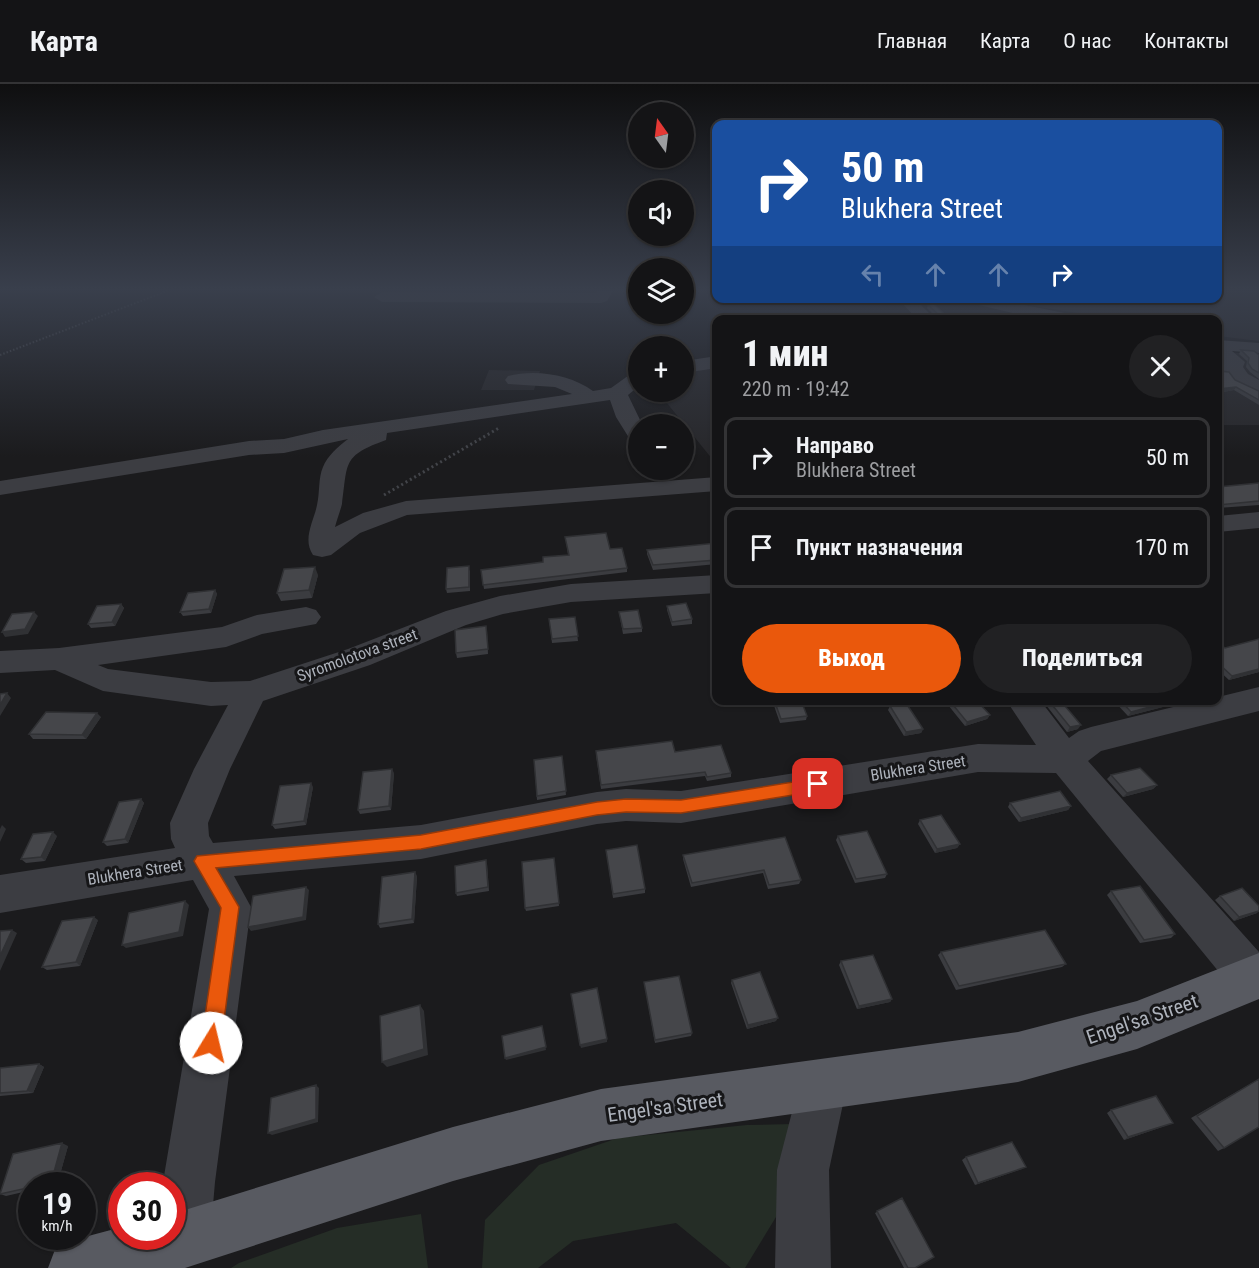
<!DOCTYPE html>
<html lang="ru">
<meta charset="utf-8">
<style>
:root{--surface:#141416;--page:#212123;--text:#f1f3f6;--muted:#9d9ea1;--line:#333335;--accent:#ea580c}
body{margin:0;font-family:"Roboto Condensed",sans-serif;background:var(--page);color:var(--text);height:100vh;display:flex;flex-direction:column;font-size:22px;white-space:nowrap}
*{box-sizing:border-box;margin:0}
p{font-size:20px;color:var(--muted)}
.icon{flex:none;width:33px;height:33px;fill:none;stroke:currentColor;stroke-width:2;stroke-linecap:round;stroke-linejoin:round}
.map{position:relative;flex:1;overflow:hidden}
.sheet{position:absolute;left:712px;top:231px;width:510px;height:390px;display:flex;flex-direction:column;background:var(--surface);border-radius:12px;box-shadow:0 2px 4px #0004,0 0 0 2px var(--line)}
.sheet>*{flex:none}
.top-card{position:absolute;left:712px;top:36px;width:510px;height:183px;border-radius:12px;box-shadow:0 2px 4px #0004,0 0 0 2px var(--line);background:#1a4fa0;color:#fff;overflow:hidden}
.needle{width:39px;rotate:346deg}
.fabs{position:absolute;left:628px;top:18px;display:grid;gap:12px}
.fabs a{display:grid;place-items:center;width:66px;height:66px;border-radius:50%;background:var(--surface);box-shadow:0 2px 4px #0004,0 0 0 2px var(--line);font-size:30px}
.speed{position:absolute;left:18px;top:1088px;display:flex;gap:12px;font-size:30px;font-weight:700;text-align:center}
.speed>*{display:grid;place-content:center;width:78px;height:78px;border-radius:50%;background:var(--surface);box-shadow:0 2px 4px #0004,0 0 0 2px var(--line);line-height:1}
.speed small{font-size:15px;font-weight:400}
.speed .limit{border:9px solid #d22;background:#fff;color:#111}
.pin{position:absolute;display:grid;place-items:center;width:51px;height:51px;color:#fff;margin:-26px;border-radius:12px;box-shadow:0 3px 9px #0006}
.me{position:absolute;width:66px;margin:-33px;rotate:9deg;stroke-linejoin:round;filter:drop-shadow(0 0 4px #0008)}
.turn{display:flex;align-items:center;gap:21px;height:126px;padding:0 30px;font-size:27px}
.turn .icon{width:78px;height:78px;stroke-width:2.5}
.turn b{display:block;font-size:42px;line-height:51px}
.lanes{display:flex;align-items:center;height:57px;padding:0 30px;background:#0003;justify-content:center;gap:30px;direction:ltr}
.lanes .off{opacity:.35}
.round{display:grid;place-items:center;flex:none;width:63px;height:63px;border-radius:32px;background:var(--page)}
.summary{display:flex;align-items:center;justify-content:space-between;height:102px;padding:0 30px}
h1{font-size:36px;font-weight:800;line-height:45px}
.cta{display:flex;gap:12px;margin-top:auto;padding:12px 30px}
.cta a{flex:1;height:69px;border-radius:36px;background:var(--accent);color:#fff;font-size:24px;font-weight:800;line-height:69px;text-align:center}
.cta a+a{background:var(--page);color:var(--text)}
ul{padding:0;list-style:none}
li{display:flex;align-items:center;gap:18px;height:81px;margin:0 12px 9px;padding:0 18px;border:3px solid var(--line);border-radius:12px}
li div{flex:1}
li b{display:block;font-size:22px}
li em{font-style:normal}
header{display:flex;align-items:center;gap:36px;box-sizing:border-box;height:84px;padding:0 30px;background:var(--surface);border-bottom:2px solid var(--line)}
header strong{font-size:28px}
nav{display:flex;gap:33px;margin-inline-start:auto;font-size:21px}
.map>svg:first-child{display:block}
.built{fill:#27272a}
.green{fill:#252d26}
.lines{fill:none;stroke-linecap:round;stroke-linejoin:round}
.path-far1{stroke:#424449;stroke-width:2;stroke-dasharray:1.5 2;stroke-linecap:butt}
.path{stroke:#424449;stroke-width:3;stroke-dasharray:2 3;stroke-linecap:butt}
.minor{fill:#3c3d42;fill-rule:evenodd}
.major{fill:#585a61;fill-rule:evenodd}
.wall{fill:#3b3c40}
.shaded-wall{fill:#303134}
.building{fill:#45464a;stroke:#303134;stroke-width:1.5}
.route{fill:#ea580c;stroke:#983908;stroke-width:1.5}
.labels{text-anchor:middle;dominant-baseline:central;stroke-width:6;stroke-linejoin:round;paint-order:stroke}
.street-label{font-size:16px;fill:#aeb3bc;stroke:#161618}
.near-street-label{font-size:20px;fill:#aeb3bc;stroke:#161618}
</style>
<header>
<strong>Карта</strong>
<nav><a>Главная</a><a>Карта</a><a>О нас</a><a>Контакты</a></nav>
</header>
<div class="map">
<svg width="1259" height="1184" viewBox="0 0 1259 1184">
<rect width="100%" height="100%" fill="#1b1b1d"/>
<path class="built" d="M1218,207H1259V257L1218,252V236L1116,235L989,215L1218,214Z
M1218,267L1259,271V341H1218Z
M717,281V381L658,308H684V286Z
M489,286L540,287L534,306H481Z"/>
<path class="green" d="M793,1040L790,1110L745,1184H731L676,1139L573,1157L538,1184H482L485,1136L539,1081L618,1054L747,1041Z
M421,1130L428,1184H231L239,1179L337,1144Z"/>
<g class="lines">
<path class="path-far1" d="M0,271L167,207"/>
<path class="path" d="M384,411L499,344"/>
<path class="minor" d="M597,207H613L607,217L601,219L382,218L374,213L382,208L596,209Z
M902,214H959L951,219L921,221L936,236H918L900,217Z
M960,214H990L1074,231L1082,236H1042L962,217Z
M1218,256L1259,259V269L1232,267L1245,278L1243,283L1248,290L1259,296V310L1234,298L1228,289H1218V277H1223L1218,274Z
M717,272V284L684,289V277Z
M639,287V302L628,311L642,340H639V358L631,357L616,333L610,316L387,349L386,356C342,372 348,378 342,420C340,428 337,435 335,443L363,429L406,417L717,393V407L407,431L360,449L331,471L322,473L313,471C302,455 314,437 317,421C320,409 318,394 323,383C327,372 339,362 348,355L284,369L249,371L0,411V397L249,357L284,355L323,346L572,310L555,303L508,300L505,296L508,292C535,285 570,290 593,307L611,304L632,289Z
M1259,428V444L1218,448V432Z
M717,491V509L571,518L503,530L466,541L370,581L263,617L230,685L208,739L209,752L213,759L421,741L597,708L626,705L681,707L978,660L1036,661L1006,616H1040L1069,654L1079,647L1091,643L1202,616H1218V613L1259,603V627L1101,667L1088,677L1259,868V914L1253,916L1237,910L1056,689L978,688L681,739L626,737L597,740L421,775L234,792L251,823L215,1098L210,1156L202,1175L183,1183L164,1175L156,1152H172V1101H162L163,1098L209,825L193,796L0,829V791L175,764L171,755L170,739L194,685L228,621L211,622L103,607L55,586L0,589V567L59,564L222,543L257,531L306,523L316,526L321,533L316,540L262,550L226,563L98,581L108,585L211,598L250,597L348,565L446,527L500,512L571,500Z
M823,977L840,984L847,1001L829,1086L831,1184H775L777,1086L799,1001L806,984Z"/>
<path class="major" d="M1259,869V915L1137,965L1018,998L601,1057L453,1097L185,1184H48L56,1163L77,1155L122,1143V1152H172V1130L453,1043L601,1005L1018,948L1137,917Z"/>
</g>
<path class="wall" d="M928,221L950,236H920L937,234L927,224Z
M1241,266L1259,271V295L1250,288L1246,283L1247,277L1239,270Z
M1218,271V287L1235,296L1259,307V321L1234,306L1218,309Z
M1259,399V421L1218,424V403Z
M566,457L610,465L627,484V488L484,505L481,486L543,478L568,471Z
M717,459V480L653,486L647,470V466Z
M470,486V507L447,509L446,505Z
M318,491L312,514L281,517L277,509Z
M215,506L217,510L211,529L183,532L180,528Z
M121,520L124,524L115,542L91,544L88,540Z
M667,522L692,535V540L672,542L667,526Z
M619,528L642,544V548L623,550Z
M575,533L578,557L552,559L549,535Z
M487,546L488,570L457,574L456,569Z
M1259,555V588L1229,596L1218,586V561L1225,564Z
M772,616H801L807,632L806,636L780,639Z
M944,616H976L990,631L987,635L965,642Z
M1113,616H1190L1128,632Z
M1049,617L1078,645L1067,648L1046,621Z
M890,622L923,645L921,649L904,652L888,626Z
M101,633L86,655H33L29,650Z
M675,668L731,689V693L707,697L705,692L601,705L596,671Z
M562,672L566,711L537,716L534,676Z
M394,689L391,726L360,730L358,726Z
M1111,691L1157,701L1153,705L1123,713L1107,695Z
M313,703L306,741L275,745L272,741Z
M141,715L144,719L128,759L107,762L103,758Z
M1010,719L1071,722L1068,726L1019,738L1008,723Z
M920,736L960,760L957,764L935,769L918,740Z
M57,752L45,777L26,779L21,775Z
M838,752L887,790L885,794L855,799L836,756Z
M785,753L801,796L799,800L768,805L763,789L691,803L683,775V771Z
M606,766L645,805V809L613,814Z
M554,774L559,822L526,827L525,824Z
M487,780L489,807L457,812L456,809Z
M417,792L414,839L380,844L378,840Z
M1111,807L1175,850L1171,854L1140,859L1107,811Z
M1220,812L1257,829L1234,837L1215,816Z
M98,836L80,882L47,886L42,883Z
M941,868L1066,880L1062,883L956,906L938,871Z
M841,877L892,915L890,918L857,925L839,881Z
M732,896L776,937L747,945L731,899Z
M644,898L692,949L691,952L655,959Z
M39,980L44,983L33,1009L0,1012V984Z
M1259,995V1043L1224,1064L1218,1067L1191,1034Z
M1111,1026L1173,1039L1124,1056L1107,1029Z
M68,1062L57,1101H32V1106L6,1112L0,1110Z
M966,1073L1022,1085L975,1101L962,1076Z
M902,1114L915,1184H904L875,1129Z"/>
<path class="shaded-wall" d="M1236,303L1234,306L1218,309V305Z
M315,483L318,491L312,514L309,506Z
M215,506L217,510L211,529L209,525Z
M121,520L124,524L115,542L112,538Z
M34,528L38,532L28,550L5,553L2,548Z
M1259,585V588L1229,596L1232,592Z
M7,609L11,614L0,632V621Z
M1176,616H1190L1128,632L1131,628Z
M97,629L101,633L86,655L82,651Z
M990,631L987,635L965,642L967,638Z
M1081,641L1078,645L1067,648L1070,643Z
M923,645L921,649L904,652L906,648Z
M392,685L394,689L391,726L389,722Z
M311,699L313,703L306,741L304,737Z
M1157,701L1153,705L1123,713L1127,709Z
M141,715L144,719L128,759L125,755Z
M1071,722L1068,726L1019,738L1021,734Z
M2,741L6,745L0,758V745Z
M53,748L57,752L45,777L41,773Z
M960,760L957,764L935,769L937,765Z
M415,788L417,792L414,839L412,835Z
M306,803L309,806L306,836L251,847L248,843Z
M185,817L189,821L183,852L126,864L122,861Z
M1259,827L1257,829L1234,837L1239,833Z
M94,833L98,836L80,882L76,878Z
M12,846L17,849L0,887V872Z
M892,915L890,918L857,925L859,922Z
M420,921L424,927L428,971L387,983L382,978Z
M778,934L776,937L747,945L748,941Z
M542,942L546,966L506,976L505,974Z
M607,955V958L581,964L580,961Z
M39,980L44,983L33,1009L27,1007Z
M316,1001L319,1004L318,1038L272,1051L268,1049Z
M1173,1039L1168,1041L1124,1056L1128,1053Z
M62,1059L68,1062L57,1101L51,1099Z
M1026,1083L1022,1085L975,1101L978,1099Z"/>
<path class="building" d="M934,220L950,236H921L920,235L939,234V231L928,221Z
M1241,266L1254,267L1259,271V289L1252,285L1248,279L1249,274Z
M1218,271V287L1229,288L1235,296L1259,307V316L1236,303L1218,305Z
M1259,399V417L1218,421V403Z
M606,449L610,465L622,464L627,484L483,501L481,486L543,478V473L569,471L565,453Z
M717,459V476L653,481L647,466Z
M469,482V503L446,505L447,484Z
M315,483L309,506L277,509L284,485Z
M215,506L209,525L180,528L188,509Z
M686,519L692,535L672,538L667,522Z
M121,520L112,538L88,540L97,522Z
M638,526L642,544L623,545L619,528Z
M34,528L25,545L2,548L12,530Z
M575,533L578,552L552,555L549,535Z
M486,542L488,565L456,569L455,546Z
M1259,555V585L1232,592L1218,579V561H1221L1225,564Z
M7,609L0,621V610Z
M774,616H801L807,632L781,635Z
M949,616H976L990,631L967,638Z
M1060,616L1081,641L1070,643L1049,617Z
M1120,616H1176L1131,628Z
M906,619L923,645L906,648L890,622Z
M46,628L97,629L82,651L29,650Z
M672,657L675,668L721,661L731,689L707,693L705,688L601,701L596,667Z
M562,672L566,707L537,712L534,676Z
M1140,684L1157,701L1127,709L1111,691Z
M392,685L389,722L358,726L363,688Z
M311,699L304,737L272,741L280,702Z
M1060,707L1071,722L1021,734L1010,719Z
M141,715L125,755L103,758L119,718Z
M941,731L960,760L937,765L920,736Z
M867,747L887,790L856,795L838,752Z
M53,748L41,773L21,775L33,750Z
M785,753L801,796L769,801L764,786L692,799L683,771Z
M637,761L645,805L613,810L606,766Z
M554,774L559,819L525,824L522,778Z
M486,776L488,803L456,809L455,782Z
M415,788L412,835L378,840L382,793Z
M1140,802L1175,850L1144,856L1111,807Z
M306,803L303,833L248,843L253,812Z
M1242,804L1259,822V827L1239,833L1220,812Z
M185,817L179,848L122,861L129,829Z
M94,833L76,878L42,883L62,837Z
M12,846L0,872V847Z
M1045,846L1066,880L959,902L941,868Z
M873,871L892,915L859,922L841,877Z
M760,888L778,934L748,941L732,896Z
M679,892L692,949L655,956L644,898Z
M597,904L607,955L580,961L571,910Z
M420,921L424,965L382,978L380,932Z
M542,942L546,963L505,974L502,952Z
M39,980L27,1007L0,1009V984Z
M1259,995V1043L1224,1064L1197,1032Z
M316,1001V1035L268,1049L271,1014Z
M1156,1012L1173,1039L1128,1053L1111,1026Z
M1012,1058L1026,1083L978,1099L966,1073Z
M62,1059L51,1099L40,1101H32V1103L0,1110L13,1070Z
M902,1114L934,1173L915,1184H908L877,1127Z"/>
<linearGradient id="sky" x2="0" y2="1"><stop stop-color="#0f0f10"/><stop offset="0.55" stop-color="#393f4c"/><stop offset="1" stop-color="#393f4c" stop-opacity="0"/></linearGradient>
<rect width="1259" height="373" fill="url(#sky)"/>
<path class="route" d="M818,694L823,696L826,700L823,705L818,707L681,729L626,728L597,731L421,765L216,784L239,823L221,959L219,966L211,969L204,966L201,959L221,824L194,777L197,772L421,751L597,718L626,715L681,716Z"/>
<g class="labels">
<g class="street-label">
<text transform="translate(357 571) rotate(-20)">Syromolotova street</text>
<text transform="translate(918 684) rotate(-9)">Blukhera Street</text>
<text transform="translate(135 788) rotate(-9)">Blukhera Street</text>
</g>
<g class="near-street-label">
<text transform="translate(1142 935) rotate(-19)">Engel'sa Street</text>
<text transform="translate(665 1023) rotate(-8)">Engel'sa Street</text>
</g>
</g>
</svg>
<div class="fabs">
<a><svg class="needle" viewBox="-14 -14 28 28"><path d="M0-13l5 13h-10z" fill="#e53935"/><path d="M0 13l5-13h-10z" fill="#9d9ea1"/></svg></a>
<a><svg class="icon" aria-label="sound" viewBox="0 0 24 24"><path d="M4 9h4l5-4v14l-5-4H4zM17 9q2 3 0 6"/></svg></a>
<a><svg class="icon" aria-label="layers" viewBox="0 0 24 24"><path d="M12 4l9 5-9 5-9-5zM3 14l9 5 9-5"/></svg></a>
<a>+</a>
<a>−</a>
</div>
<div class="speed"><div>19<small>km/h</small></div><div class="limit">30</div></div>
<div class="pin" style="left:818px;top:700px;background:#d93025"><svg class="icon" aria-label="arrive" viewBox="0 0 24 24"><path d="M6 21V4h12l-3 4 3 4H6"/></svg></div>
<svg class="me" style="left:211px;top:959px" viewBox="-20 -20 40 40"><circle r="19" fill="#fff"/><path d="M0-13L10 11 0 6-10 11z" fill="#ea580c"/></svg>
<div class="top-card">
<div class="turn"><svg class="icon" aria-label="right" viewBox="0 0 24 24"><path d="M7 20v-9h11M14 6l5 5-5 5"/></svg><div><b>50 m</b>Blukhera Street</div></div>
<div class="lanes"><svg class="icon off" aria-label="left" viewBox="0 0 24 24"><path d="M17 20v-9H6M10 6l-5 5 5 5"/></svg><svg class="icon off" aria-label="ahead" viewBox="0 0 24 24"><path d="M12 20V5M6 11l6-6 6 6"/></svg><svg class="icon off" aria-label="ahead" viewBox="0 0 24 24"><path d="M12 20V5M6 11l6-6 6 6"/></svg><svg class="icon" aria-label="right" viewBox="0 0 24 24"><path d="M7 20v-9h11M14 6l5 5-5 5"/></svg></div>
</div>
<section class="sheet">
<div class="summary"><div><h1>1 мин</h1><p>220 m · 19:42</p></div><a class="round"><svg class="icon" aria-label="close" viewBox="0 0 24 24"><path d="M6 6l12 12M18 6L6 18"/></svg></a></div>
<ul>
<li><svg class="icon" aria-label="right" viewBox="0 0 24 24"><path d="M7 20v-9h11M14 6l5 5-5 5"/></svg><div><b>Направо</b><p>Blukhera Street</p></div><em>50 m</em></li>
<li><svg class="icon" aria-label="arrive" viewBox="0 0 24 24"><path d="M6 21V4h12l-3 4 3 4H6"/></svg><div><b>Пункт назначения</b></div><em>170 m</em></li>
</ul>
<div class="cta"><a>Выход</a><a>Поделиться</a></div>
</section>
</div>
